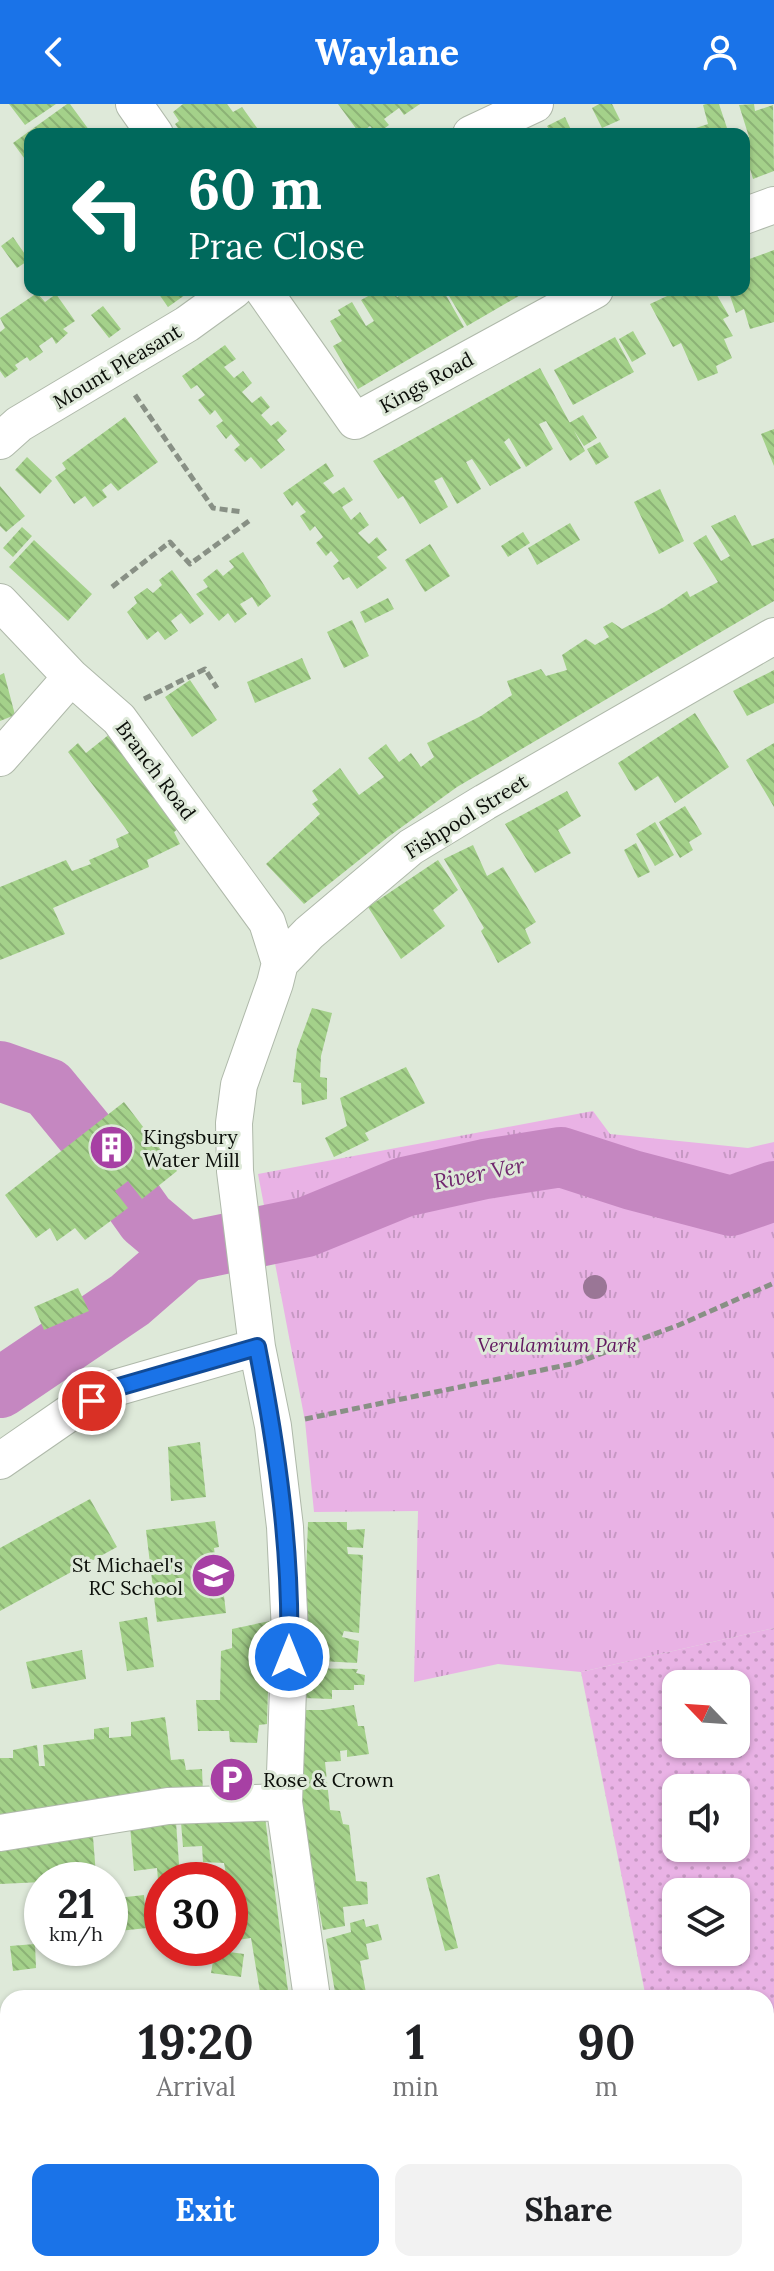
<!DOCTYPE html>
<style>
:root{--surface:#fff;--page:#f2f2f2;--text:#202124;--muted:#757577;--accent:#1a73e8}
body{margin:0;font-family:Lora,serif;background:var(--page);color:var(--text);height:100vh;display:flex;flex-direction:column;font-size:30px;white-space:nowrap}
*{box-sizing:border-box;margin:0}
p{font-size:26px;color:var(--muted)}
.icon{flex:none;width:44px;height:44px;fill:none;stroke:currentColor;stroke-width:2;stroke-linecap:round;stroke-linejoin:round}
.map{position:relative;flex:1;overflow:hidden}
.side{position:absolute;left:0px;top:1886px;width:774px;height:282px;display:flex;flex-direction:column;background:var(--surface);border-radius:24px 24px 0 0;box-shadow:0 2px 6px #0004}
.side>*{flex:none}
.hud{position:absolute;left:24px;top:24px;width:726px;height:168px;border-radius:16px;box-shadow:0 2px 6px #0004;background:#00695c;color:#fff;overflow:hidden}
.needle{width:52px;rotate:295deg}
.controls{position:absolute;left:662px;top:1566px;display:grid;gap:16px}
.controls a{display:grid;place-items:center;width:88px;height:88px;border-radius:16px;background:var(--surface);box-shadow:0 2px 6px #0004;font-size:40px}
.speed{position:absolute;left:24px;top:1758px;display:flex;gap:16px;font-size:40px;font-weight:700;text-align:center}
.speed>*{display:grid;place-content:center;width:104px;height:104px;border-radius:50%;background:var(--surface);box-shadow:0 2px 6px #0004;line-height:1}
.speed small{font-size:20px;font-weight:400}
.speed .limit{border:12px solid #d22;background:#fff;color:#111}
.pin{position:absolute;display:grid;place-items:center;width:68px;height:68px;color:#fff;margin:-34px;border:4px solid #fff;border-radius:50%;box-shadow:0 2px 8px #0007}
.me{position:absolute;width:88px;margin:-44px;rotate:0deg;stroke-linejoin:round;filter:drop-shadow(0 0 6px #0008)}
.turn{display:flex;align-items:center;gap:28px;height:168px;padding:0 32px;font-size:36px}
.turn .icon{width:104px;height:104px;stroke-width:2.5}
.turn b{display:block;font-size:56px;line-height:68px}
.eta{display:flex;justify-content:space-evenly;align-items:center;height:136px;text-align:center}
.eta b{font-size:48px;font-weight:700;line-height:56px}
.cta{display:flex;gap:16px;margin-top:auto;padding:16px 32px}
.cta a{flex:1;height:92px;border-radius:16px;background:var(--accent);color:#fff;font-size:32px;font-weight:700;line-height:92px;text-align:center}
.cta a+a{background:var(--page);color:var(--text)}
header{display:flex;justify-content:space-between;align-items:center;height:104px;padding:0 32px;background:var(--accent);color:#fff;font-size:36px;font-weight:700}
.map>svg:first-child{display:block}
.grass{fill:url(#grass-dots);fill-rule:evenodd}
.park{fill:url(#park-tufts)}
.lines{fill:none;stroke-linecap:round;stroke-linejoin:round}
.river{stroke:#c587c1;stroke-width:60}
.building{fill:url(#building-back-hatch)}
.minor-casing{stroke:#afb9aa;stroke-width:38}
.path{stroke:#889085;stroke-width:5;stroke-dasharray:8 4;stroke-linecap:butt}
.minor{stroke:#fff;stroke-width:36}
.tree{fill:#9a7696}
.route-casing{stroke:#114b97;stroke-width:20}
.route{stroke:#1a73e8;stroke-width:14}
.labels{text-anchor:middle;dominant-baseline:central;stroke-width:6;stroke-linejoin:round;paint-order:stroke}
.street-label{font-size:20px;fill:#0b0e09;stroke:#dee9d9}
.poi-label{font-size:20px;fill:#0b0e09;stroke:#dee9d9;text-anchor:start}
.park-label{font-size:20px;font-style:italic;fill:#621860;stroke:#dee9d9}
.water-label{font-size:22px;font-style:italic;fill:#71286f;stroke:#dee9d9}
</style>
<header><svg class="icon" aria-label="back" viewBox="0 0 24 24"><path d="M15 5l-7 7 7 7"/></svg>Waylane<svg class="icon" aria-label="person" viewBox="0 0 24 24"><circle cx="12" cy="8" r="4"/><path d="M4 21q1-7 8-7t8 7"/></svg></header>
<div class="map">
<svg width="774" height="2167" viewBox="0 0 774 2167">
<defs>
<pattern id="grass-dots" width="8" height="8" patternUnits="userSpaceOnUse" patternTransform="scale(2)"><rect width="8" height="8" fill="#e9b2e5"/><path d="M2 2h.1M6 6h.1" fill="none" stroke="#c698c3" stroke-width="1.8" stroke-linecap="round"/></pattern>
<pattern id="park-tufts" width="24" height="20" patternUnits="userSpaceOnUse" patternTransform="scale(2)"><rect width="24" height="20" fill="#e9b2e5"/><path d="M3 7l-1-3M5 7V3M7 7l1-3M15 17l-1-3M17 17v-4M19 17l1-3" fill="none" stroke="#c698c3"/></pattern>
<pattern id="building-back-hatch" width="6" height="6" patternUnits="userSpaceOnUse" patternTransform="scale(2)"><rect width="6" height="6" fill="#a4d18a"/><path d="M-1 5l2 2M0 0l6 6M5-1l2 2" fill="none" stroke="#8cb276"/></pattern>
</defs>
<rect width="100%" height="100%" fill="#dee9d9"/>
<path class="grass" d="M774,1524V2000L766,2002V1894H646L581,1568ZM676,1580H736V1640H676ZM676,1684H736V1744H676ZM676,1788H736V1848H676Z"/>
<path class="park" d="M593,1007L610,1030L748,1044L774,1038V1524L581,1568L498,1560L414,1578L418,1407L314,1408L305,1317L258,1070Z"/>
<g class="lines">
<path class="river" d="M0,967L48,984L85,1029
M109,1063L146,1115L185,1148L306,1123L404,1083L485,1065L561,1053L632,1076L731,1102L774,1087
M0,1284L130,1196L185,1148"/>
</g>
<path class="building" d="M9,0H56L25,21Z
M67,0H70L92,30H30V62L13,39Z
M183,0H227L233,8L242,3L260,28L182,30L175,20L179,17L173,8Z
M338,0H420L404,11L399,4L384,15L389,21L377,30L370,22L360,30Z
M599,0H612L620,16L602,24L592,4Z
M706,0H719L729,30H698L696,24L708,20L703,1Z
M754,0L755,7L773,1L774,67L753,75L744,44V34L749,33L739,1Z
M565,13L573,30H552L547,22Z
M13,133L29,156L17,164L1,142Z
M774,146V218L750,225L744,205L736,209L728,186H744V157Z
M156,186H192L168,203Z
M379,186H393L397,193L402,190L400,186H443L464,223L358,285L333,242L342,237L330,217L341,211L338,206L352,198L366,222L374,217L361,196Z
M448,186H529L467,222L446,187Z
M680,186H714L729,212L723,215L733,232L724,235L732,254L716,262L718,269L698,277L681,239L673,243L650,200Z
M37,189L45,198L56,190L75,217L63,225L68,229L56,240L52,233L39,242L43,248L30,257L27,253L15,261L18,265L5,274L0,267V228L5,224L0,214Z
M103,202L121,225L109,234L91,211Z
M633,227L646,250L632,258L619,235Z
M615,233L634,268L573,301L554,266Z
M225,241L236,255L224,263L234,274L243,267L252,279L242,288L252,299L261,292L270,303L261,311L271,322L278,317L287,327L277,336L285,346L261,365L251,353L245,358L234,346L240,341L231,330L226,335L216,322L223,317L215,306L210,311L198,296L205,291L197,281L191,285L182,272Z
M540,264L585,347L570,357L546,317L539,320L553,345L526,363L509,334L504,338L521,364L490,382L472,355L466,358L481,385L457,400L442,373L434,377L448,403L420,420L403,392L398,395L373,357Z
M583,311L597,334L584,342L569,319Z
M125,313L158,358L118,387L111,379L102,386L107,393L93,403L85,392L74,400L55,373L66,365L62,359Z
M774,325V362L761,330Z
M600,338L609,353L596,361L587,345Z
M27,353L52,377L40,390L15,366Z
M326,359L334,372L323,379L333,390L344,383L353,396L342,403L351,416L360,408L369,421L358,429L369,440L377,433L387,446L377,453L387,464L357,485L349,473L343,476L333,462L339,457L331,447L326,452L316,439L323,433L315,422L310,427L300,412L306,408L297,397L292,402L283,389Z
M0,382L25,412L6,428L0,422Z
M660,385L684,437L659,450L634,398Z
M735,411L752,442L774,434V497L457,683L388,733L304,800L266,760L320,710L312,700L318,696L312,687L340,664L359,691L384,673L368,654L386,640L399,658L411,649L421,663L434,653L427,639L481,612L512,591L507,577L541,565L546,572L567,566L562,551L586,535L595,541L609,533L603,523L612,518L622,525L664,503L687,487L690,493L718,478L693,439L706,431L721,457L730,452L711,422Z
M570,419L580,436L537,461L528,444Z
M22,423L32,432L13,453L3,444Z
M523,428L530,439L508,453L501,442Z
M34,436L92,490L68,517L9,463Z
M430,440L450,472L425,488L405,456Z
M243,448L271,492L258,503L252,493L240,500L247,510L235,519L228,509L219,517L196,490L208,483L203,476L217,465L223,472L234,463L229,457Z
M172,466L204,510L190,520L181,509L171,517L178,527L165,536L158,527L147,536L127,508L137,499L134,493L147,484L153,489L162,481L159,476Z
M388,494L394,505L365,519L360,508Z
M352,516L369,552L344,564L327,528Z
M302,554L311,575L255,599L247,578Z
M774,566V599L747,612L733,587Z
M4,569L15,611L0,617V571Z
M190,576L217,616L192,633L165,593Z
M695,609L729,663L675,699L658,672L635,687L618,659Z
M116,625L183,721L174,728L180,740L147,756L149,763L53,804L65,830L0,856V783L66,756L72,767L91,760L89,756L119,743L116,735L129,729L68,648L78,639L86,649Z
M774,639V703L746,656Z
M567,687L581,712L558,726L571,749L535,769L505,720Z
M685,702L702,730L689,738L693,746L680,754L659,718Z
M655,718L674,751L655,762L636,730Z
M636,739L650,768L638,774L624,746Z
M473,741L487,772L503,763L536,818L525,825L531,839L498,859L481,827L484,824L444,755Z
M438,756L458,786L433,806L445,822L401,855L368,803Z
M312,904L332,909L321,952L320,973L327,974V995L302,1001L301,979L293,978L297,945Z
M406,963L425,999L365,1029L369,1036L334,1053L325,1034L347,1022L340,994Z
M124,998L177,1067L142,1095L128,1077L115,1087L128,1104L85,1136L75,1124L57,1137L50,1124L36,1134L5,1091Z
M78,1184L89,1207L44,1226L34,1203Z
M200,1338L206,1393L171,1397L168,1343Z
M90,1395L117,1443L0,1507V1444Z
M215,1417L219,1443L214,1444L220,1492H224L226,1509L157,1518L146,1426Z
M308,1418H347V1426L365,1425L363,1444L347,1443L348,1450L363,1451L359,1529L344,1527L342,1533L359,1537L357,1559L303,1556Z
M147,1513L154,1563L127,1567L119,1518Z
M270,1517L267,1620L259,1621L257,1639L230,1638L229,1627H198L196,1596H220L221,1547L232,1544V1525Z
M82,1546L86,1575L32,1585L26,1558Z
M304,1564L358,1565L356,1569L365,1571L364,1581H354V1586H332V1595L304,1594Z
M354,1601L358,1622H364L369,1650L347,1653V1646L340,1647L341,1657L325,1658L330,1706L340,1707L343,1720L349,1721L356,1777L367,1778L368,1800L343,1803L345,1822L323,1826L299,1691V1606H323Z
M165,1613L171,1656L184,1655L186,1666L202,1665L203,1689L0,1712V1654H13V1646L37,1641L39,1662H45L43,1641L94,1635V1625L109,1623V1634L131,1632V1618Z
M180,1706H264L289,1894H261L251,1834L230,1837V1776H227L224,1759L203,1758L202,1742L183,1743Z
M176,1718L180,1774L158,1776L157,1764L134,1767L130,1722Z
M93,1733L96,1771L85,1772V1776L0,1780V1740Z
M439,1770L458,1844L445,1847L426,1774Z
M144,1791L147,1824L119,1827L117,1794Z
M364,1815L366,1823L378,1820L382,1836L366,1840L369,1855L360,1857L367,1894H336L326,1835L351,1828L350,1819Z
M35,1840L36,1864L13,1867L10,1842Z
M215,1846L244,1850L241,1873L211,1869Z
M486,2160H539L540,2167H487Z"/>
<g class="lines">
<defs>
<path id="minor" d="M134,0L155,30
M471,30L535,0
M744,112L774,101
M263,186L355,317L595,186
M0,337L19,320L187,220L234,186
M0,498L71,573L119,615L267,818L280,859
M0,654L71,573
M0,1357L68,1310L115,1284L257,1243
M0,1729L168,1702L284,1698
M312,1894L284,1698L290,1529L285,1423L273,1322L257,1243L235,1067L234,1019L239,981L275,879L280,859L309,829L411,743L485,698L774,532
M349,2167V2160"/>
</defs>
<use href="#minor" class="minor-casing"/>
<path class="path" d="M135,291L213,404L243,408
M112,483L170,438L190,460L249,417
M144,595L205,565L217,584
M305,1315L576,1259L679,1221L774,1179"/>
<use href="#minor" class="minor"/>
</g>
<circle class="tree" cx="595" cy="1183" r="12"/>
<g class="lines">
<defs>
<path id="route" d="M92,1297L115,1284L257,1243C277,1345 292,1449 289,1553"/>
</defs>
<use href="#route" class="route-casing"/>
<use href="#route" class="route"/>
</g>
<defs>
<symbol id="building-disc" viewBox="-11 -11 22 22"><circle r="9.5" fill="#a740a4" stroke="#dee9d9"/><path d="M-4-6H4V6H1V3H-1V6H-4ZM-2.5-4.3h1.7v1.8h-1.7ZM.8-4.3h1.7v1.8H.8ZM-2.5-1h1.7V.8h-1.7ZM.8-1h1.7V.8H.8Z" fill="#fff"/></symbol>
<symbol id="school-disc" viewBox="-11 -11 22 22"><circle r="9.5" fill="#a740a4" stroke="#dee9d9"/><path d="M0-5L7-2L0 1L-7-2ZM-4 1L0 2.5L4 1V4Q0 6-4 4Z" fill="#fff"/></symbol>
<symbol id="parking-disc" viewBox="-11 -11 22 22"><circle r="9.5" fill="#a740a4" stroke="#dee9d9"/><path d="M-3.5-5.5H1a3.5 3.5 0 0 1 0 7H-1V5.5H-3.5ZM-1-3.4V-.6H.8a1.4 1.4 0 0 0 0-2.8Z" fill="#fff"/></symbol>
</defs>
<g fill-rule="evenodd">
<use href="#building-disc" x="86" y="1018" width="51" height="51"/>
<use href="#school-disc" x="188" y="1446" width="51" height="51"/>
<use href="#parking-disc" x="206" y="1650" width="51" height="51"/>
</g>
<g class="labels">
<g class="street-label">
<text transform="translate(117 262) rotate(-31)">Mount Pleasant</text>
<text transform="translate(426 278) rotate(-29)">Kings Road</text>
<text transform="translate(156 666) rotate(53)">Branch Road</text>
<text transform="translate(466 712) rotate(-32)">Fishpool Street</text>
</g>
<g class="poi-label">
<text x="143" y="1032">Kingsbury<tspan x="143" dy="23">Water Mill</tspan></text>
<text x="183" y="1460" text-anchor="end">St Michael's<tspan x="183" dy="23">RC School</tspan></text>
<text x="263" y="1675">Rose &amp; Crown</text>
</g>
<g class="park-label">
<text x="557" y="1240">Verulamium Park</text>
</g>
<g class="water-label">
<text transform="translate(479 1069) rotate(-11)">River Ver</text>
</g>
</g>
</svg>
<div class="controls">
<a><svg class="needle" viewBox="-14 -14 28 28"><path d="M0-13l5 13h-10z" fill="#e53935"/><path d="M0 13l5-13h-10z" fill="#757577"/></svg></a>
<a><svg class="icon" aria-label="sound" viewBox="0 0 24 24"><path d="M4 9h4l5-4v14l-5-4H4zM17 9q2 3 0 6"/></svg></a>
<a><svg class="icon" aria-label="layers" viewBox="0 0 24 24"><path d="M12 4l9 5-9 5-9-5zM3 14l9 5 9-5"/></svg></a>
</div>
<div class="speed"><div>21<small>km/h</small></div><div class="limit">30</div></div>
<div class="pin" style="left:92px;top:1297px;background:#d93025"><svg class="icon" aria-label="arrive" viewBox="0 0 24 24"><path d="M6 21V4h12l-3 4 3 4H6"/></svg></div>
<svg class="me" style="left:289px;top:1553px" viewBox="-20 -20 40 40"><circle r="17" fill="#1a73e8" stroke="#fff" stroke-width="3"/><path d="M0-11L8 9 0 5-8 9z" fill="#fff"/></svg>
<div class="hud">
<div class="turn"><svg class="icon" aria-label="left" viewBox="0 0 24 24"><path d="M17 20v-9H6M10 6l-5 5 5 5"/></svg><div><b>60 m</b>Prae Close</div></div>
</div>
<section class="side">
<div class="eta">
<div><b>19:20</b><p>Arrival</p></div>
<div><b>1</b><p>min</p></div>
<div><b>90</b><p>m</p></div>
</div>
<div class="cta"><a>Exit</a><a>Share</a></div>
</section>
</div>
